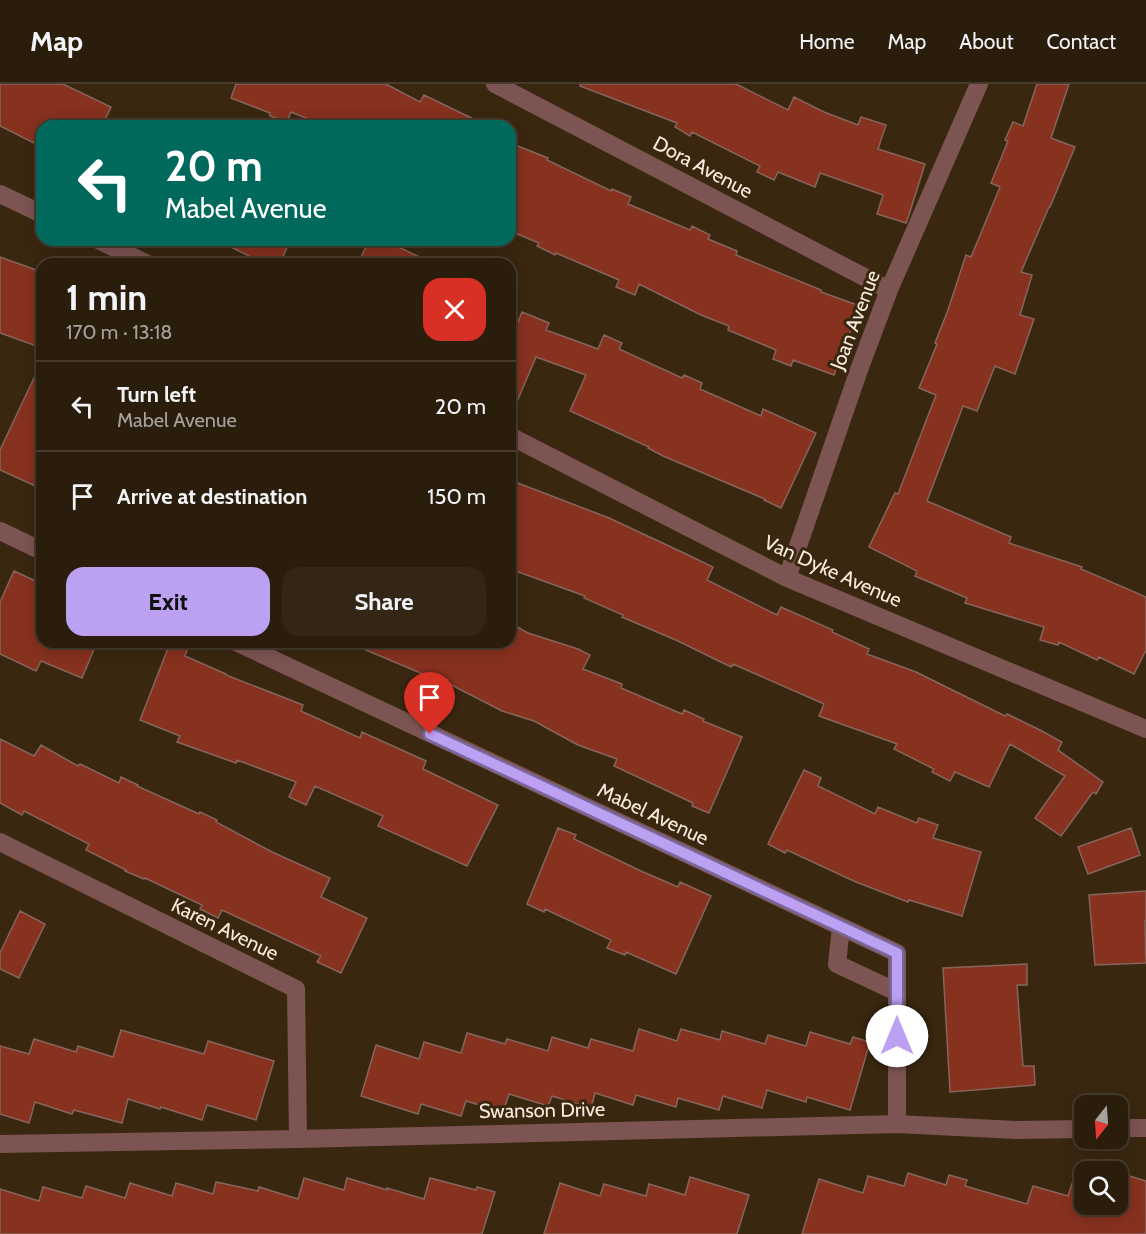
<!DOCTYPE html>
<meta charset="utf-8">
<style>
:root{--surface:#2b1d0c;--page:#332615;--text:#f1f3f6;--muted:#a6a29d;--line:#473b2d;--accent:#bca0f2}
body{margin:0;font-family:Cabin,sans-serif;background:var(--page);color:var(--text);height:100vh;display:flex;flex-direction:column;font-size:22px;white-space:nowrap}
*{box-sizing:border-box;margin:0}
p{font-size:20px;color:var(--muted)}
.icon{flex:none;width:33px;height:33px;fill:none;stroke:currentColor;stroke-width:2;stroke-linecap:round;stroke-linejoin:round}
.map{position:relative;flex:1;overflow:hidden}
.details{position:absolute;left:36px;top:174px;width:480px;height:390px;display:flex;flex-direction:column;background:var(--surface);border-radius:18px;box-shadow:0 3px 15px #0003,0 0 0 2px var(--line)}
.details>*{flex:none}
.guide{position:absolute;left:36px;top:36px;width:480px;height:126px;border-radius:18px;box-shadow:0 3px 15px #0003,0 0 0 2px var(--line);background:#00695c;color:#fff;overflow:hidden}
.needle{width:39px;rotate:197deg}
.controls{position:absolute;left:1074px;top:1011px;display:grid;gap:12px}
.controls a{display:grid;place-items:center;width:54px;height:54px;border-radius:12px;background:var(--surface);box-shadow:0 3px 15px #0003,0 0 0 2px var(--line);font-size:30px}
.pin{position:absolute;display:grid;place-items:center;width:51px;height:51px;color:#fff;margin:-62px -26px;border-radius:50% 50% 50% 0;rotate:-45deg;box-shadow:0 0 6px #0007}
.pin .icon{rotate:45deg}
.me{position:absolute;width:66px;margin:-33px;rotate:0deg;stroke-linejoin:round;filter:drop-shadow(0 0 4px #0008)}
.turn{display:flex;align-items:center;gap:21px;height:126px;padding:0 30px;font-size:27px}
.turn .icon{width:78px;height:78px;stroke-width:2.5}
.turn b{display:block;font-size:42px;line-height:51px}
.round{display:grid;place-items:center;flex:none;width:63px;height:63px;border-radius:18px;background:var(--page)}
.overview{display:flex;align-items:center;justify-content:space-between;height:102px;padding:0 30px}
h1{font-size:36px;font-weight:700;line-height:45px}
.primary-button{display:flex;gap:12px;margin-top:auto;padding:12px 30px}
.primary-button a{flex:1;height:69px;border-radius:18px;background:var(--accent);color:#111;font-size:24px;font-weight:700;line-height:69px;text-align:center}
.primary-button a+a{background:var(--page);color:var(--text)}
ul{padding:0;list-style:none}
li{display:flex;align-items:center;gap:18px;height:90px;padding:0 30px;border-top:2px solid var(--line)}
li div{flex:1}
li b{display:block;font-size:22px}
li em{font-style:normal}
header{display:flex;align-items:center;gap:36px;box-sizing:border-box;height:84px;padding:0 30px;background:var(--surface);border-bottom:2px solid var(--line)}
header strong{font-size:28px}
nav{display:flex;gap:33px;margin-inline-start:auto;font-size:21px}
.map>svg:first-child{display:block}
.building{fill:#87311f;stroke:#86655d;stroke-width:1.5}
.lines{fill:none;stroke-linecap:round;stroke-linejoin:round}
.minor{stroke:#7c5452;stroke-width:18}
.route-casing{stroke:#7a689d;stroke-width:15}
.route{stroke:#bca0f2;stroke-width:10}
.labels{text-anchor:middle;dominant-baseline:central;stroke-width:6;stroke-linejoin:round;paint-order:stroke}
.street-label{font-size:20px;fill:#f8ecdf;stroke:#392710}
</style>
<header>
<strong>Map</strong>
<nav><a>Home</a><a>Map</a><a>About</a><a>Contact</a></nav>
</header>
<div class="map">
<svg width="1146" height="1150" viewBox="0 0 1146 1150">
<rect width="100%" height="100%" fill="#392710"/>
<path class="building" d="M0,0H63L111,23L102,42H42V63L0,42Z
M236,0H386L420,18L424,11L488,42H326L291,28L287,38L270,32V29L231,14Z
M580,0H736L788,26L794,13L824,28L858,41L861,33L886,41L878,65L925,80L908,134L906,139L877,130L883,111L820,89L815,103L778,88L774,96L757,88L760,82L692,48L690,52L675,43L677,39L580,2Z
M1037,0H1069L1051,54L1075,63L1050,123H1049L1021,188L1032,191L1020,231L1034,235L1015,290L995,282L977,327L963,322L927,417L1011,453L1009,459L1082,483L1081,485L1146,513V566L1134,590L1099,573L1097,576L1059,558L1058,561L1040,556L1044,543L965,519L967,514L915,492L917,487L869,463L895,409L898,410L936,311L919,304L937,260L935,259L948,226L966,171L971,173L1000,103L991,99L1008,57L1005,56L1013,38L1023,42Z
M510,59L548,74L547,76L611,107L612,105L631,113L628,120L690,146L692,142L710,151L708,155L737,167L736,171L821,206V208L860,222L834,291L793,276L791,282L773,275L776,266L728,246L729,242L701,231L639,200L635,211L616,203L619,196L556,169L555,171L537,162L539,159L510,147Z
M217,156H290L280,180H265Z
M369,156H384L434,180H358Z
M0,173L42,188V264L0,249Z
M522,228L549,239L546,246L598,265L604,251L622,259L619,265L682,294L684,291L702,299L700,305L761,332L763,325L816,349L781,424L764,416L765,415L663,372L648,364L649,363L570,327L586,291L536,273L510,334V258Z
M42,277V405L0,386V366Z
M510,396L609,434L686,470L713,483L707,496L777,531L781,523L833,546L832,548L869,565L867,570L916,588L1005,632L1007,630L1040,646L1062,658L1058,666L1103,698L1096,710L1093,708L1061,752L1035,734L1065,692L1010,660L989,703L955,688L950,697L932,688L934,685L894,665L897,660L819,632L824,620L733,580L731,583L678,557L622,533L623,531L584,514L585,512L510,485Z
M14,487L42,500V558H97L82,594L41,577L36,587L0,570V518Z
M510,539L528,549L578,565L590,571L583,585L622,600L621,604L682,630L684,626L704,635L703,637L742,653L709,729L692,722L693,719L614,682L617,675L578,661L534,637L502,627L438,594L437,596L347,558H510Z
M170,559L187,566L185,572L226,590V591L303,621L301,627L360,654L362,648L426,677L423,685L498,721L467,782L378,742L383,732L315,702L306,721L289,713L296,698L237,676L236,679L177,658L180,652L140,636Z
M0,655L34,672L41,661L78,682L80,680L119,699L121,693L138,701L137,702L199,730L200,728L217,736L216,738L272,768L330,794L321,813L367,834L341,889L317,878L321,872L222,826L218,834L200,825L202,821L145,794L144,795L125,787L126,786L86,766L89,760L24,727L22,731L0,719Z
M804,686L821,694L818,702L875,730L878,723L917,739L919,734L938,741L933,754L981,768L962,832L909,816L908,818L856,798L787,766L785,769L768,760Z
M558,744L576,751L574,755L641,787L678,803L680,798L711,812L676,890L626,868L625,871L607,864L611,856L545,825L544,828L527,820Z
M1131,744L1140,771L1088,790L1078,763Z
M1146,807V837H1145L1146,879L1095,881L1089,811Z
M20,827L45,840L19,894L0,885V869Z
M1027,880V901H1017L1023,982H1034L1035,1001L950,1008L943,884Z
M639,945L677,957L681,945L720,956L722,947L765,960L768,951L806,962L810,948L850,960L853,953L870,958L850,1026L807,1013L806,1018L767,1006L762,1024L723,1012L719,1026L678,1014L676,1023L636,1011L633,1021L595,1009L591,1024L552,1012L548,1022L509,1010L503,1028L466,1017L461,1032L421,1020L418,1030L361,1012L376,961L419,975L424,958L461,969L467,949L505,960L507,955L548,967L552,953L588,964L591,955L633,967Z
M121,946L204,970L208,957L274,977L256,1036L207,1021L202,1036L161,1023L160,1025L128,1015L122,1039L74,1026L72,1030L35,1018L29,1039L0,1030V962L29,970L34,955L76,968L78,962L113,973Z
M908,1089L946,1101L949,1091L967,1096L965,1102L1027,1120L1033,1102L1068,1112L1073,1097L1084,1100V1120H1118V1097L1120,1089L1146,1097V1150H802L819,1095L863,1109L868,1092L904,1102Z
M690,1093L749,1111L737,1150H544L560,1099L600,1112L604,1100L646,1112L649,1100L685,1111Z
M304,1094L344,1106L347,1094L387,1106V1104L424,1115L430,1094L476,1106L477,1103L495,1108L482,1150H0V1105L39,1117L43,1103L82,1114L86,1102L125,1114L130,1099L172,1112L176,1099L213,1110L216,1098L258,1107L259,1103L298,1115Z"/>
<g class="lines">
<path class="minor" d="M495,0L889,206
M0,110L42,130
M98,156L148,180
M510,352L787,494L1146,645
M0,447L42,467
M787,494L860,283L889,206L979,0
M236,558L897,869V1040
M0,758L296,905L298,1055
M841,843L837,880L897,908
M1118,1044H1146
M0,1060L298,1055L897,1040L1016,1046L1084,1045"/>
</g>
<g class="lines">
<defs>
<path id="route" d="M430,650L897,869V952"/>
</defs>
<use href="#route" class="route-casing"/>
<use href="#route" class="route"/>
</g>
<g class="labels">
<g class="street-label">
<text transform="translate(703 83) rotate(28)">Dora Avenue</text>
<text transform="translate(855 236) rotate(-69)">Joan Avenue</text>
<text transform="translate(833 487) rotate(24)">Van Dyke Avenue</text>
<text transform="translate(653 730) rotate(25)">Mabel Avenue</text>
<text transform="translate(225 845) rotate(26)">Karen Avenue</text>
<text transform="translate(542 1026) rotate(-1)">Swanson Drive</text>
</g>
</g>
</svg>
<div class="controls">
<a><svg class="needle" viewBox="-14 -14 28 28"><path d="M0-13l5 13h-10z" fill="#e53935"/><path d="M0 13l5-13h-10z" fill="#a6a29d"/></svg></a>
<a><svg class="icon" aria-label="search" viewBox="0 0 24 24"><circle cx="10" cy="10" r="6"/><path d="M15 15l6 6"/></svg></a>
</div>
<div class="pin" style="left:430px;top:650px;background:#d93025"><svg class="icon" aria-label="arrive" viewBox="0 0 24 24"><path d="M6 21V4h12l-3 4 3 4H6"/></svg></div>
<svg class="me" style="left:897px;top:952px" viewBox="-20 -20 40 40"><circle r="19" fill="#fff"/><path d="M0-13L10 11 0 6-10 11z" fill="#bca0f2"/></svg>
<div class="guide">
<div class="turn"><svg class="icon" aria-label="left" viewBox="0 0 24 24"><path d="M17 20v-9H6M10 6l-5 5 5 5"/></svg><div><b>20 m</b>Mabel Avenue</div></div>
</div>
<section class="details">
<div class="overview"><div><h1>1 min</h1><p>170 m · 13:18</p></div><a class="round" style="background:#d93025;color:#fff"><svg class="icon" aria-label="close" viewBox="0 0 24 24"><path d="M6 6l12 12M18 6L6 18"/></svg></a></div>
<ul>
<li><svg class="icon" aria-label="left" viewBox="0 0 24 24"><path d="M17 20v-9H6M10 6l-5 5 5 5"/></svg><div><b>Turn left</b><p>Mabel Avenue</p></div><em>20 m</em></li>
<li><svg class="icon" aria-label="arrive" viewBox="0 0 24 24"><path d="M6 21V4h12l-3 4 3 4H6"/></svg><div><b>Arrive at destination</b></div><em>150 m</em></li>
</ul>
<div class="primary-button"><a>Exit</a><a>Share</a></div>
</section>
</div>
